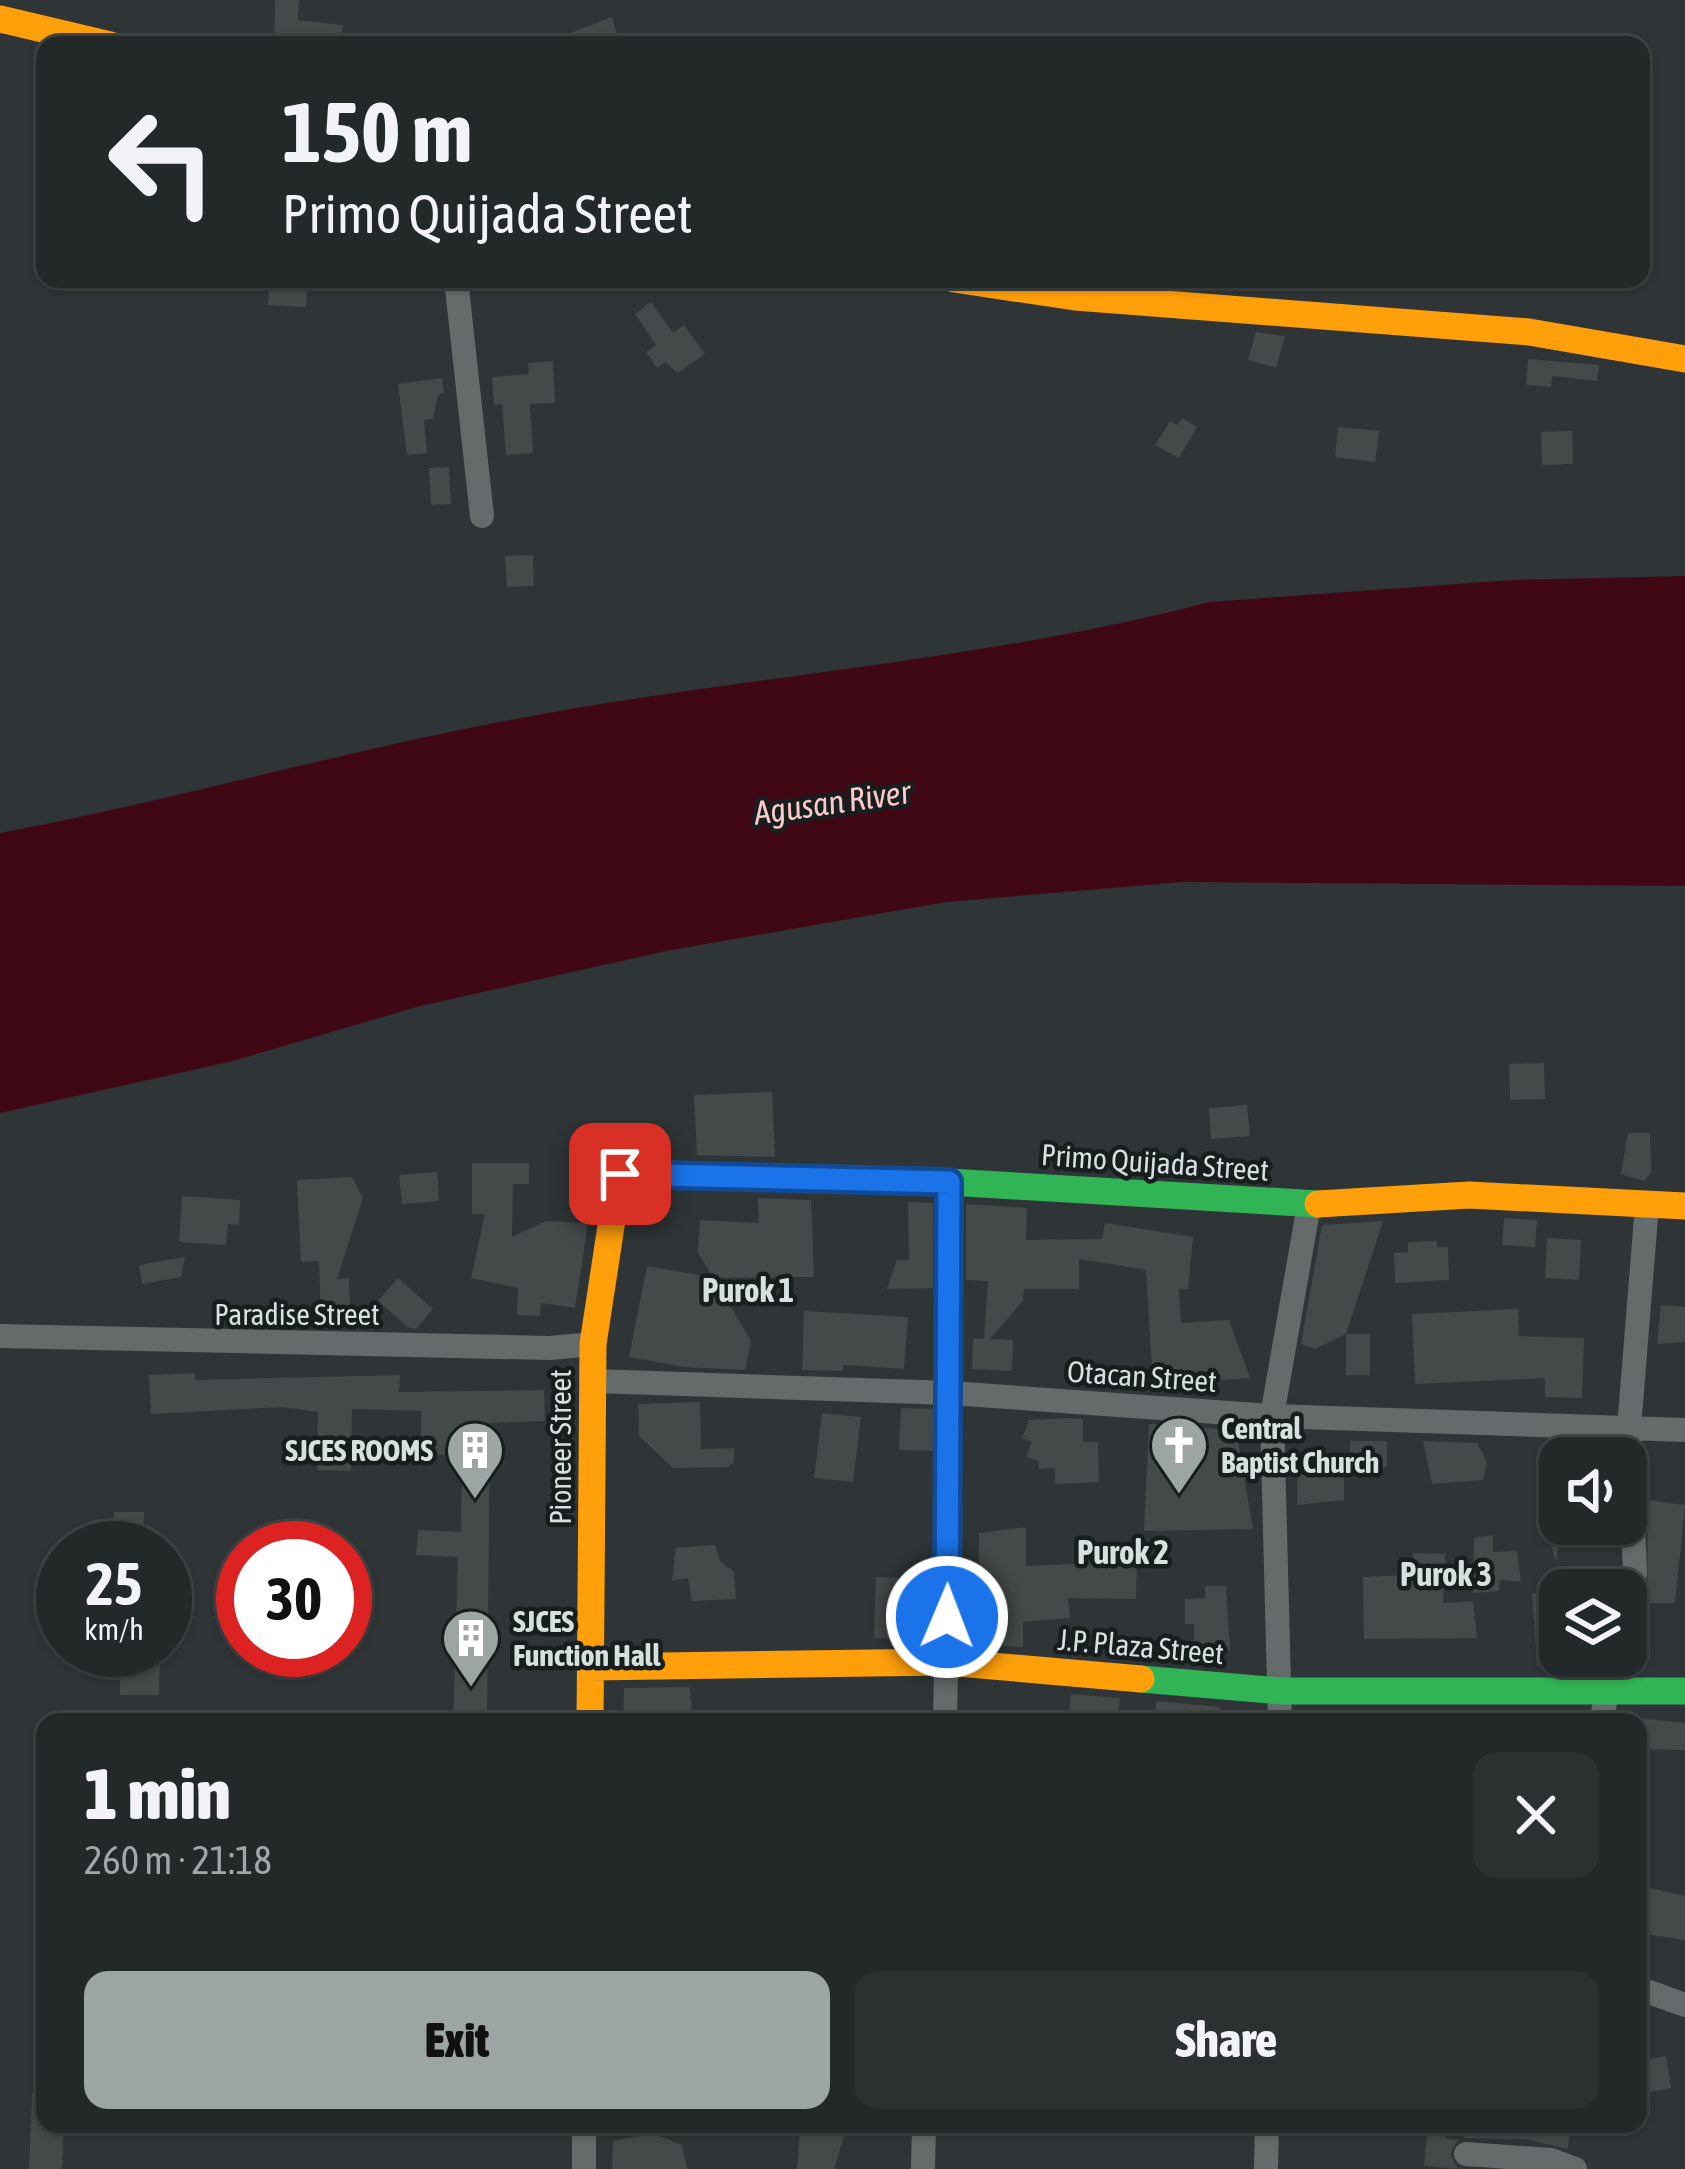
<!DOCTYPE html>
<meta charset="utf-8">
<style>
:root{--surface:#232828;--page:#2b3030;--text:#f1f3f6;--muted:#a3a6a8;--line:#404445;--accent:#9ca4a4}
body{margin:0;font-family:"Asap Condensed",sans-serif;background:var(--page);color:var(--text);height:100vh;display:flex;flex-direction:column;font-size:45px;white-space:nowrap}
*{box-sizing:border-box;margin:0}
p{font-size:39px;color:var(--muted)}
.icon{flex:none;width:66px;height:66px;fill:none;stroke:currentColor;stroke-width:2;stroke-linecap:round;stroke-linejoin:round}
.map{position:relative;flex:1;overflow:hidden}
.panel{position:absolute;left:36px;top:1713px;width:1611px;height:420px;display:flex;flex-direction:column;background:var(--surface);border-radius:24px;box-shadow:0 3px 9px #0004,0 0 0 3px var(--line)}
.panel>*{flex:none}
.banner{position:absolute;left:36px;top:36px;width:1614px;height:252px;border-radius:24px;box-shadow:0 3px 9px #0004,0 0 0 3px var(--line);background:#232828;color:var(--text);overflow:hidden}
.tools{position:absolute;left:1539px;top:1437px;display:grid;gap:24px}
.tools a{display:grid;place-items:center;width:108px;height:108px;border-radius:24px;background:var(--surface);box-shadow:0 3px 9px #0004,0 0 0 3px var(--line);font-size:60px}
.speed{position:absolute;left:36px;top:1521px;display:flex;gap:24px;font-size:60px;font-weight:700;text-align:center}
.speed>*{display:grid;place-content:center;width:156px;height:156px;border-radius:50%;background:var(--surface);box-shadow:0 3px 9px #0004,0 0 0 3px var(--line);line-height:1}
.speed small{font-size:30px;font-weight:400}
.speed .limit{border:18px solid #d22;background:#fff;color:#111}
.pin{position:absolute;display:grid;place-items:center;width:102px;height:102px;color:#fff;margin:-51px;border-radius:24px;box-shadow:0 6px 18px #0006}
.me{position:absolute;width:132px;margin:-66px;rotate:1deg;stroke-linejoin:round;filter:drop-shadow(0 0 9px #0008)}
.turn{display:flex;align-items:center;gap:42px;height:252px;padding:0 48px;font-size:54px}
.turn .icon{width:156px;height:156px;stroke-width:2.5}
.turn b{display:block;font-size:84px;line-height:102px}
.round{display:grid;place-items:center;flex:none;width:126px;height:126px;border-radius:24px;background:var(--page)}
.head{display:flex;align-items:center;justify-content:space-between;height:204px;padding:0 48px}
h1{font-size:72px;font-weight:800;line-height:90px}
.button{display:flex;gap:24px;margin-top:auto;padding:24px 48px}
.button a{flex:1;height:138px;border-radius:24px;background:var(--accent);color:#111;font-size:48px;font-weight:800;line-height:138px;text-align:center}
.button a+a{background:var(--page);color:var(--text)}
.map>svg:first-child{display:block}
.water{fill:#400814}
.building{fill:#44494a}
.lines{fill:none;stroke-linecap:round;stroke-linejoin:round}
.street{stroke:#656a6a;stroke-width:24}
.fast{stroke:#30b455;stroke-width:27}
.slow{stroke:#ff9f0a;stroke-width:27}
.route-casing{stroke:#114b97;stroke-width:30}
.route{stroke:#1a73e8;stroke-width:21}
.labels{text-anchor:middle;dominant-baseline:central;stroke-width:9;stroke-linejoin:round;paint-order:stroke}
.street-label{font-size:30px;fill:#d7dfdf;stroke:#181e1e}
.poi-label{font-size:30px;font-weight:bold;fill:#d7dfdf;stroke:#181e1e;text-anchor:start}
.water-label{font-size:33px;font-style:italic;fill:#fcc9cb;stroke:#181e1e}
.neighbourhood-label{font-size:33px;font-weight:bold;fill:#d7dfdf;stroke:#181e1e}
</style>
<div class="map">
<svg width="1685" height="2169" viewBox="0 0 1685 2169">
<rect width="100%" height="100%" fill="#2f3536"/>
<path class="water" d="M1685,576V886L1183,882L946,902L666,951L420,1006L233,1061L0,1113V833C176,800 349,749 526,717C753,675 985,661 1209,602L1512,580Z"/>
<path class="building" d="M275,0H299L298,20L343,25L340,45H274Z
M612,17L617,35L600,45H538Z
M270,279H308L306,307L268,305Z
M651,302L673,333L684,325L705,354L678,373L665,362L657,368L646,352L656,345L635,314Z
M1256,332L1285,336L1276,368L1248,360Z
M1528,359L1599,365L1597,381L1552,376L1551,387L1526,385Z
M553,361L555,403L530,404L533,453L506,455L502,404L494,405L492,377L529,374L528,363Z
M442,378L444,393L438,395L433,419L424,420L427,453L407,455L398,384Z
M1182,418L1197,427L1179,458L1155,445L1170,421L1178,425Z
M1338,427L1379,431L1375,462L1335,457Z
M1572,431L1573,464L1542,465L1541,432Z
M449,467L451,504L431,505L429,468Z
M533,555L534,586L507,587L505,556Z
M1544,1063L1545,1099L1510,1100L1509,1064Z
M772,1092L775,1157L697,1155L694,1095Z
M1247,1105L1250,1136L1211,1139L1209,1108Z
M1628,1133H1650L1651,1173L1644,1181L1621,1174Z
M472,1163H529V1184H513L512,1237L546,1221L588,1223L575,1308L541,1303L540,1316L517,1315L518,1288L471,1278L485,1214H472Z
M437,1172L439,1201L402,1204L399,1175Z
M352,1177L363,1198L337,1279L349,1278L350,1307L328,1308L321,1322L319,1261L301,1262L297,1180Z
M182,1196L240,1200L239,1225L228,1224L226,1245L179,1242Z
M758,1198L811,1200L814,1277L714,1278L698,1253L700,1220L759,1223Z
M908,1202L933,1203V1288L887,1289L897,1260H909Z
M966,1204L1027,1208L1026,1240L1102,1239L1105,1223L1193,1237L1188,1289H1179L1181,1323L1229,1320L1250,1378L1153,1385L1146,1270L1079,1259V1289H1024L1023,1301L990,1339L1013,1340L1012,1371L972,1369L973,1338L984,1339L988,1281L966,1280Z
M1504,1218L1537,1220L1535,1247L1502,1245Z
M1383,1221L1346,1334L1315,1349L1301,1344L1322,1225Z
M1547,1238L1581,1240L1579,1280L1545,1278Z
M1437,1241V1247H1448L1449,1280L1395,1283L1394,1253L1408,1252V1242Z
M185,1257L181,1277L142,1284L139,1265Z
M647,1266L714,1278L751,1341L745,1370L684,1367L629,1357Z
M398,1278L433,1309L416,1329L409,1328L378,1301Z
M1661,1305L1685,1307V1342L1657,1344Z
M1518,1309L1519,1336L1584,1338L1582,1398L1545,1397V1378L1415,1384L1412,1314Z
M804,1311L908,1317L904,1369L843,1365V1371L802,1370Z
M1346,1334H1370V1375H1346Z
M195,1373V1380L400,1375L399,1392L544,1390L545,1421L490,1423L487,1722H453L458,1557L416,1555L418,1530L461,1532L462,1455H421V1411L352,1409L351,1471L317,1470L318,1412L282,1407L151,1414L149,1375Z
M700,1402L701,1449L734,1448V1462L728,1467L673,1468L639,1436L638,1404Z
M901,1408L934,1409L933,1451L899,1450Z
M822,1413L861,1417L853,1482L814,1478Z
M1070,1418L1083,1419V1442H1098L1099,1482L1055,1484V1468L1039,1469V1461L1026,1457L1032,1442L1022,1438L1029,1420Z
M1149,1424L1236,1430L1253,1529L1144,1531Z
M1350,1441H1387V1467H1350Z
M1423,1441L1477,1443L1487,1462L1483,1480L1432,1484Z
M1298,1472H1344V1500L1297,1505Z
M1648,1500L1685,1505L1675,1603H1647Z
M114,1512H144L143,1548H112Z
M1560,1512V1524H1599V1531L1560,1539L1556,1561L1541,1513Z
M1026,1527V1566L1137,1561L1136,1599L1068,1598L1070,1618L1023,1622V1647L990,1645L992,1575H979V1533Z
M1493,1535V1552L1517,1551L1521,1582L1500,1580L1499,1591L1473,1593L1474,1538Z
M715,1545L720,1561L734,1572L736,1599L692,1601L688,1578L672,1581L676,1548Z
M1413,1553L1445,1554L1443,1603L1473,1601L1477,1638L1364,1639L1363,1577L1412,1575Z
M876,1577L931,1579L930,1640L874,1638Z
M1205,1586H1226L1230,1650H1194V1624H1185V1599L1205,1598Z
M1532,1593L1554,1595L1549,1637L1560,1636V1652H1547L1545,1666H1537Z
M120,1650H160L159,1695H120Z
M690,1687L692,1715H681V1722H623L624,1688Z
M1071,1694L1120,1698L1117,1722H1068Z
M1156,1701L1220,1707L1219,1722H1155Z
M1638,1718L1685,1723V1750L1638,1749Z
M1638,1885L1685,1896V1940L1638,1933Z
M1666,2056L1671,2088L1645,2093L1640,2061Z
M32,2093H45V2124H64L62,2169H29Z
M1428,2124H1445V2138L1458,2140L1450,2154L1458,2169L1424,2166Z
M1464,2124H1570L1568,2149L1525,2139L1464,2138Z
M846,2129L834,2169H797L800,2130Z
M652,2133L682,2145L687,2169H612L613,2141Z"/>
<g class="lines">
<path class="street" d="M456,279L482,516
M0,1336L550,1348L593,1344
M594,1381L951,1393L1272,1416L1685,1430
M1626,1611L1635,1573L1629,1428L1647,1205
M945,1722L951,1393L949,1182
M1280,1722L1272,1416L1309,1205
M1601,1722L1615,1656
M1638,1988L1685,2005
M1466,2154L1551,2160L1575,2169
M584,2169V2124
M923,2169L924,2124
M1266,2169L1267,2124"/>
<path class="fast" d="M633,1174L949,1182L1318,1204
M1141,1679L1281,1691H1685"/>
<path class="slow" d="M0,19L110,45
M954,279L1075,297L1529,332L1685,359
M1318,1204L1469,1195L1685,1206
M591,1667L946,1662L1141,1679
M590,1722L593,1344L619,1174H633"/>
</g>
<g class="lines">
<defs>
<path id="route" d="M620,1174L949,1182L947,1617"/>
</defs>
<use href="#route" class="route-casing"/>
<use href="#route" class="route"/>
</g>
<defs>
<symbol id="church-pin" viewBox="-11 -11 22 30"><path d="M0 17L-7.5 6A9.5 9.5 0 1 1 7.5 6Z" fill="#9ca4a4" stroke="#181e1e"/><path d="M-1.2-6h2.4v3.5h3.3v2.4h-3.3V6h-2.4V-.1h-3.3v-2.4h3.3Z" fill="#fff"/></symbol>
<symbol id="building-pin" viewBox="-11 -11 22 30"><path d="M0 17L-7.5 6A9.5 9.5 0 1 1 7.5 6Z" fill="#9ca4a4" stroke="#181e1e"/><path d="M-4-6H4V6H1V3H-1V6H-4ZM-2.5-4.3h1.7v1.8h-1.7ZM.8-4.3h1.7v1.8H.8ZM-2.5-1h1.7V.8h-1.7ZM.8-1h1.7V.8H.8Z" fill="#fff"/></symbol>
</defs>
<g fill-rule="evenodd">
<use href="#church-pin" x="1146" y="1412" width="66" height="90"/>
<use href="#building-pin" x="442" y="1417" width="66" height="90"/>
<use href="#building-pin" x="438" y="1605" width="66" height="90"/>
</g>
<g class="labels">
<g class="street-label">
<text transform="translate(1155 1162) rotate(4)">Primo Quijada Street</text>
<text x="297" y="1314">Paradise Street</text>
<text transform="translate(1142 1376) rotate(4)">Otacan Street</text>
<text transform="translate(560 1447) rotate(-90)">Pioneer Street</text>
<text transform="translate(1141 1646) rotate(5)">J.P. Plaza Street</text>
</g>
<g class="poi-label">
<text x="1221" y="1428">Central<tspan x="1221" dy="34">Baptist Church</tspan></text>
<text x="433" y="1450" text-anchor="end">SJCES ROOMS</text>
<text x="513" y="1621">SJCES<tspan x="513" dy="34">Function Hall</tspan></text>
</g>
<g class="water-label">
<text transform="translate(832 802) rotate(-8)">Agusan River</text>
</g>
<g class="neighbourhood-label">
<text x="748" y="1290">Purok 1</text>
<text x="1123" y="1552">Purok 2</text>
<text x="1446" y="1574">Purok 3</text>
</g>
</g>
</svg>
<div class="tools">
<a><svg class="icon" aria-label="sound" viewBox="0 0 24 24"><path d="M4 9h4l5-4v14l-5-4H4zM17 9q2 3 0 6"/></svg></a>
<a><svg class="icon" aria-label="layers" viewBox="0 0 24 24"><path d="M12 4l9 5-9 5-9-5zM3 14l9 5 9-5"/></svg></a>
</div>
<div class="speed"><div>25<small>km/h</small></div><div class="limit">30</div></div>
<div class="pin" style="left:620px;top:1174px;background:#d93025"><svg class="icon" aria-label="arrive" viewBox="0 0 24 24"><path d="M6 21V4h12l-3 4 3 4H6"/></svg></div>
<svg class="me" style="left:947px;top:1617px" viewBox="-20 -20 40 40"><circle r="17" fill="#1a73e8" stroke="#fff" stroke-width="3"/><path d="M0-11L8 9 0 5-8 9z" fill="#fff"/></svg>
<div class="banner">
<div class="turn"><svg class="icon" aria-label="left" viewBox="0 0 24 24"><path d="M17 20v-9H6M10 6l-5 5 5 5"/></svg><div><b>150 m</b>Primo Quijada Street</div></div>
</div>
<section class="panel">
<div class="head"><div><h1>1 min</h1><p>260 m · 21:18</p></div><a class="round"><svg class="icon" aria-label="close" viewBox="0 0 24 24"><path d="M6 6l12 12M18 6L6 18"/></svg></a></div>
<div class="button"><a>Exit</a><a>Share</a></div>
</section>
</div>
